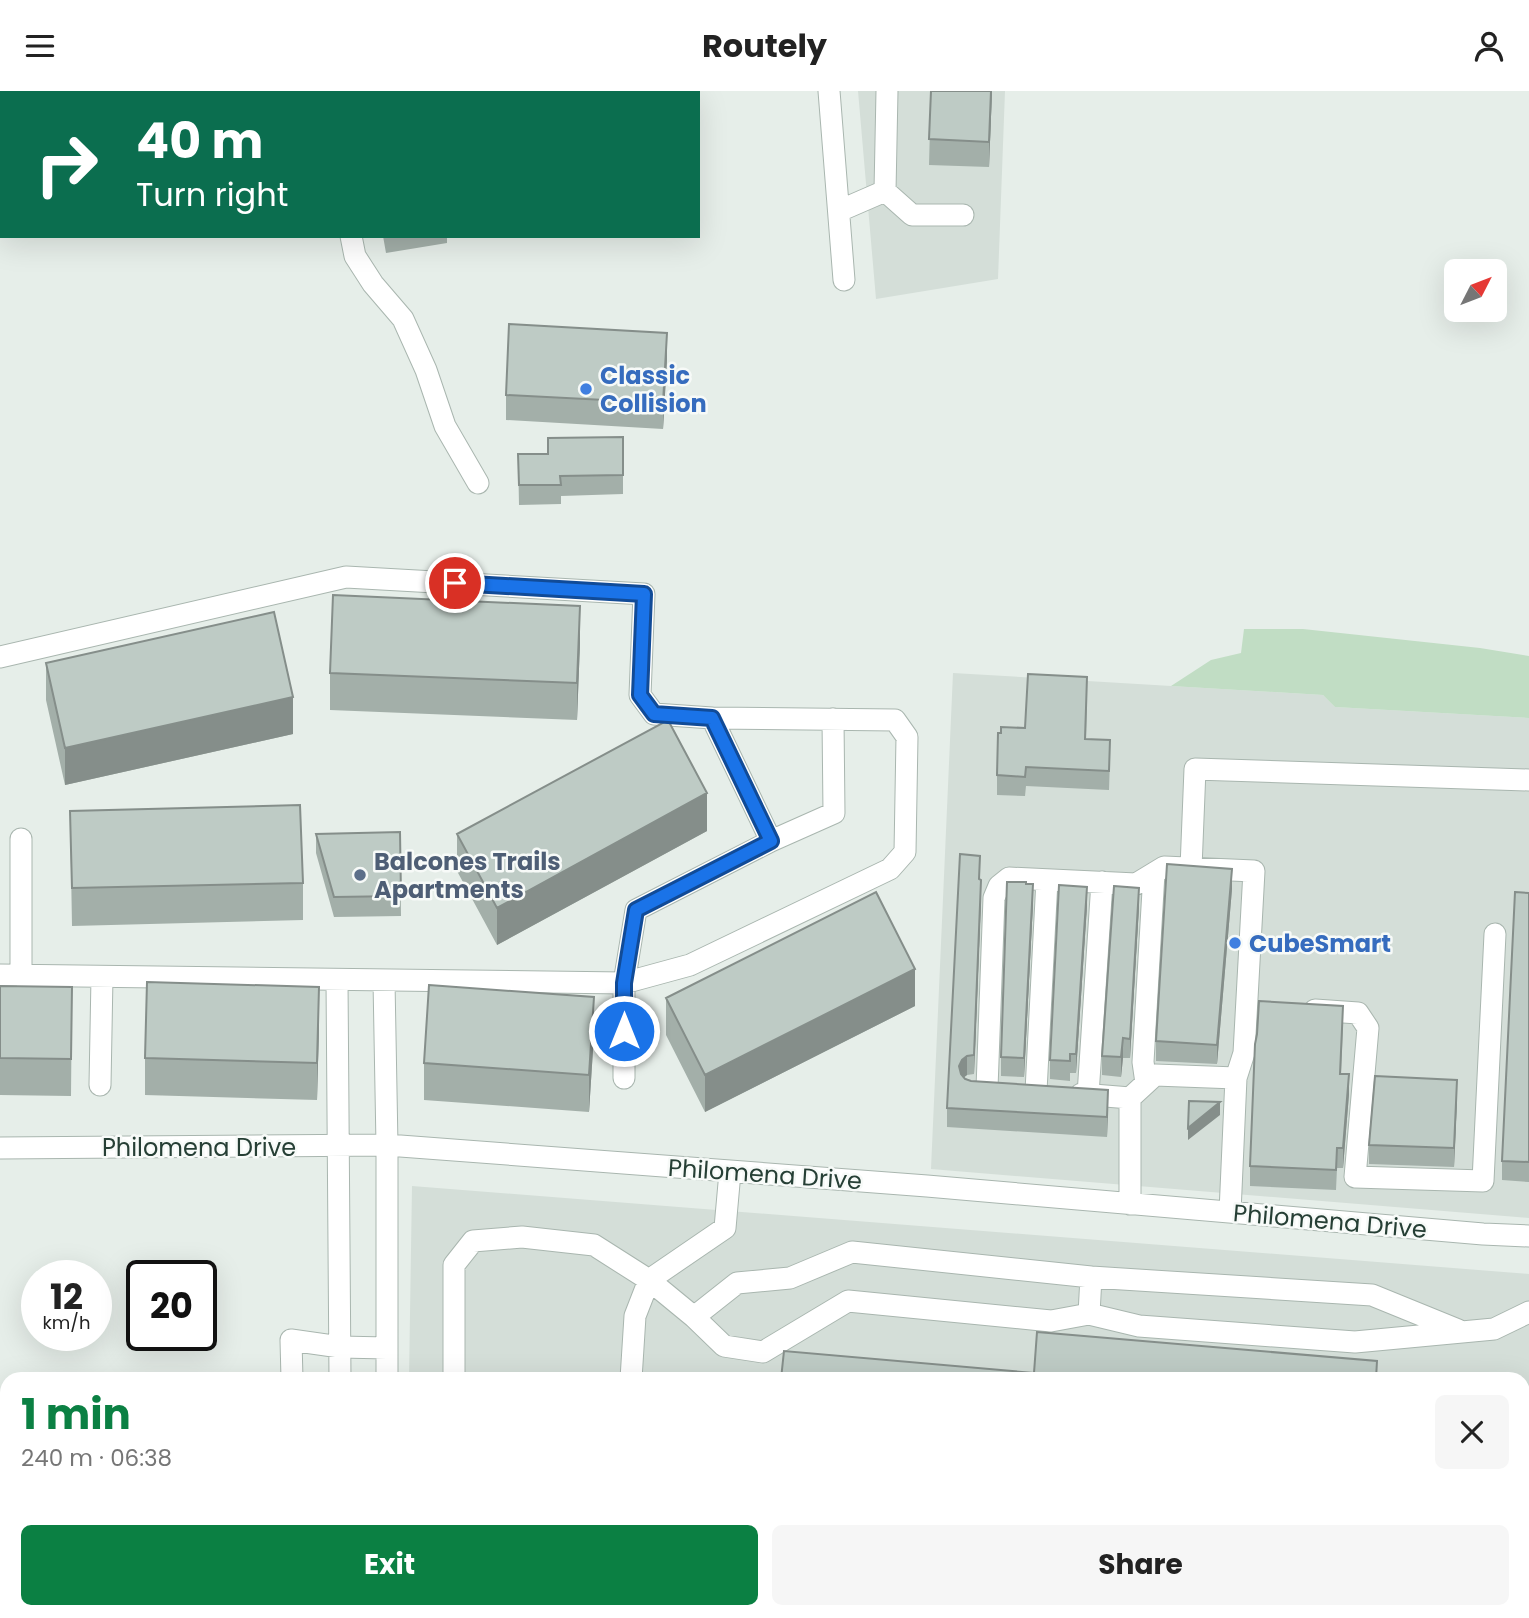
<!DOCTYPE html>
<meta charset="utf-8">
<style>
:root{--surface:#fff;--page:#f6f6f6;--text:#222;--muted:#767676;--accent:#0b8043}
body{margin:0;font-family:Poppins,sans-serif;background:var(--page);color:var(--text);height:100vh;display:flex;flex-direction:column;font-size:26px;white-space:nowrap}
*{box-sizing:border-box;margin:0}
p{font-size:23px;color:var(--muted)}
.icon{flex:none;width:38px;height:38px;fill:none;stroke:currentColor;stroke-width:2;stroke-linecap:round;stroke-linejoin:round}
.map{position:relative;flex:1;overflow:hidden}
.panel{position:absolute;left:0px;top:1281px;width:1530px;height:247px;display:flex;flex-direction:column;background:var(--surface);border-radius:21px 21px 0 0;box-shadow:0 7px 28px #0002}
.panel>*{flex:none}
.guide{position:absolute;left:0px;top:0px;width:700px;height:147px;box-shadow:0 7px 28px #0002;background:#0b6e4f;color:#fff;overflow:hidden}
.needle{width:46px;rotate:48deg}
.controls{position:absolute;left:1444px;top:168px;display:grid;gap:14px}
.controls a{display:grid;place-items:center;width:63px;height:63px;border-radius:10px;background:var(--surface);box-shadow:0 7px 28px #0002;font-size:35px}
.speed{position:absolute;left:21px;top:1169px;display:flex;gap:14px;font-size:35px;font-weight:700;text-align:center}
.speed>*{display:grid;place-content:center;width:91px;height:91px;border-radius:50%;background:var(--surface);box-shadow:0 7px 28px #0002;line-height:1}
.speed small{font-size:18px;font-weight:400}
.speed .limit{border:4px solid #111;border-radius:10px;background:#fff;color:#111}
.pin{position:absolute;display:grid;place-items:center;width:60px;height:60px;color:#fff;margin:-30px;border:4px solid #fff;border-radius:50%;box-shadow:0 2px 7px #0007}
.me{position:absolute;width:77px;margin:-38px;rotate:0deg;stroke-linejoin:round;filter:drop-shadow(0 0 5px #0008)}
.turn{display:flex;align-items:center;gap:24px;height:147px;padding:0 21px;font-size:32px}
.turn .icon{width:91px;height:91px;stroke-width:2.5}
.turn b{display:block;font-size:49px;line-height:60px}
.round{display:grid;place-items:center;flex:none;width:74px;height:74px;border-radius:10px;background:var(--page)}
.head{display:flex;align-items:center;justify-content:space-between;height:119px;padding:0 21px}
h1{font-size:42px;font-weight:700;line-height:52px;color:var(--accent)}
.primary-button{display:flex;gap:14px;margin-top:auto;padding:14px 21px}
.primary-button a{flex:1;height:80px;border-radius:10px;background:var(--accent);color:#fff;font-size:28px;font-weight:700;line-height:80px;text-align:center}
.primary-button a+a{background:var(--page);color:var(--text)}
header{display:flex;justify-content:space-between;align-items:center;height:91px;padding:0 21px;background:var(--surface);font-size:32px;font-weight:700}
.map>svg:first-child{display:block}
.built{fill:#d4ded8}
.green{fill:#c1ddc4}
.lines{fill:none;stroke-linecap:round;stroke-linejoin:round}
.minor-casing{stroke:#a9b6af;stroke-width:23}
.major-casing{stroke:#c2c9c6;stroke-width:23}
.highway-casing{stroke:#c2c9c6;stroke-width:23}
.minor{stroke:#fff;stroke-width:21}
.major{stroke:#6ea08c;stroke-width:21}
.highway{stroke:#346956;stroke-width:21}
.wall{fill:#a3afa9}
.shaded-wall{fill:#858e8a}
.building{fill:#becbc5;stroke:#858e8a;stroke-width:2}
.route-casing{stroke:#114b97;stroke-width:18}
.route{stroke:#1a73e8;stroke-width:12}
.shop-dot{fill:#3f7fe0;stroke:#f7faf8;stroke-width:2.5}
.service-dot{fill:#5c6f8a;stroke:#f7faf8;stroke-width:2.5}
.labels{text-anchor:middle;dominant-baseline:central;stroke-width:5;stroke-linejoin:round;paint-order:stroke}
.shop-label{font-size:24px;font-weight:bold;fill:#366cbe;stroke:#f7faf8;text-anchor:start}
.service-label{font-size:24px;font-weight:bold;fill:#4e5e75;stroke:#f7faf8;text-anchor:start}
.street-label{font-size:24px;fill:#263f35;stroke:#f7faf8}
</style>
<header><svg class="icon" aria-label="menu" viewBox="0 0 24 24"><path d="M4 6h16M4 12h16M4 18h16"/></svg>Routely<svg class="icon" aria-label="person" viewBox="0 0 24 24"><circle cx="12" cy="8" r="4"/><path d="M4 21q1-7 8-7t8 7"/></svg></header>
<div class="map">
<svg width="1529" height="1527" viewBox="0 0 1529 1527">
<rect width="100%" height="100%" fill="#e6eee9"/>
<path class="built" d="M858,0H1005L998,188L876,208Z
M953,582L1323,604L1335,616L1529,627V1127L931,1078Z
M412,1095L1529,1183V1527H840L829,1521H1522V1288H409Z"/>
<path class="green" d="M1244,538H1303L1480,557L1529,565V627L1335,616L1323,604L1171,595L1211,569L1241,562Z"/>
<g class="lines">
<defs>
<path id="minor" d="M326,0V2
M829,0L844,189
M885,100L912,124H963
M839,120L885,100L887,0
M351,145L355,165L373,193L403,228L426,279L445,335L478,392
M0,566L346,486L644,503L640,604L654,623L712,627L771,750L636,819L624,892L0,884
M21,748V885
M771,750L834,722L833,628
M1191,777L1195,678L1529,689
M337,889L340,1288
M384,890L387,1054V1288
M1315,919L1358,922L1368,937L1355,1086L1483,1090L1495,843
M624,987V892L690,874L890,778L905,761L907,646L895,629L712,627
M1146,992L1143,971L1154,782
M100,994L102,886
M987,997L994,807L999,795L1009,787L1136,793L1164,776L1254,780L1244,962L1236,987
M1036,1000L1047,789
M1081,1003L1130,1007V1113
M1088,1004L1102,791
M1130,1007L1155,984L1236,987L1230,1121
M0,1057L387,1054L927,1095L1483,1143L1529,1145
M730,1081L725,1137L649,1189L694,1226L737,1192L790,1187L852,1161L1091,1186L1089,1223L1139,1235L1355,1251L1494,1238L1529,1221
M1091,1186L1372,1204L1458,1239
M694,1226L724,1255L763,1261L848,1210L1051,1230L1089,1223
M292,1288L291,1249L340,1256L387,1257
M454,1288V1174L473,1150L522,1146L594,1154L649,1189L635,1225L631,1288
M0,1368H7
M865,1521L876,1527
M1242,1521L1246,1527
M363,1527V1521"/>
<path id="major" d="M146,2L151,0
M0,50L2,49"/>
<path id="highway" d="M28,2L34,0
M0,11L2,10"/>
</defs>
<use href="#minor" class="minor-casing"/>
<use href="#major" class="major-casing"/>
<use href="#highway" class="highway-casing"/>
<use href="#minor" class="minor"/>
<use href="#major" class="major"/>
<use href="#highway" class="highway"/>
</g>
<path class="wall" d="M931,0H992L989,76L929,74Z
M383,145H447V152L386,162Z
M667,268L663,338L506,329V304Z
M623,346V403L561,405V413L519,414L518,363H548Z
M580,552L577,629L330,619V582Z
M46,572L293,643L65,694L46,609Z
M1087,606L1086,648L1110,668L1109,699L1026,695L1025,705L997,704V684L1001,642L1025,637Z
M70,720L303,792V829L72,835Z
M707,740L497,854L457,780V743Z
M400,741L401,825L334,826L316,762V743Z
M980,789L981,808L974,983L967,984L964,986L971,990L1108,1019L1107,1046L947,1036V1017Z
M1232,798L1217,973L1156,970V950Z
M1529,802V1091L1502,1089V1070Z
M1033,812L1024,986L1001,985V966Z
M1087,815L1076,982H1070V990L1050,988V969Z
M1139,816L1130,967H1123L1121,986L1102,984V965Z
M0,895L72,896L71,1005L0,1004Z
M666,907L915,915L705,1021L666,944Z
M319,934L317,1009L145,1004V967Z
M1343,934L1341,983L1349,1003L1343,1077H1337L1336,1099L1250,1095V1075Z
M594,943L589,1021L424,1009V972Z
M1457,1008L1454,1076L1369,1073V1054Z
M0,1433H7V1473H0Z
M608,1521H813L821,1527H617L615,1526V1522Z"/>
<path class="shaded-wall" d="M991,0H992L989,76V51Z
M667,242V268L663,338V312Z
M580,515V552L577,629V592Z
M293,606V643L65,694V657Z
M707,702V740L497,854V817Z
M1232,778V798L1217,973V954Z
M981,789V808L974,983V964Z
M1033,793V812L1024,986V967Z
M1087,796V815L1076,982V963Z
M1139,797V816L1130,967V948Z
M915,878V915L705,1021V984Z
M319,896V934L317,1009V972Z
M594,906V943L589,1021V984Z
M1123,947V967L1121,986V966Z
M967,965V984L962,988L959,975L962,969Z
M1349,983V1003L1343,1077V1057Z
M1457,989V1008L1454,1076V1057Z
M1108,999V1019L1107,1046V1026Z
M1220,1011V1024L1188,1049V1037Z"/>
<path class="building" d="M931,0H991L989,51L929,48Z
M509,233L667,242L663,312L506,304Z
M623,346V384L560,385L561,394H519L518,363H548V347Z
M333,504L580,515L577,592L330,582Z
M274,521L293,606L65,657L46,572Z
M1028,583L1087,586L1085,648L1110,649L1109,680L1026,676L1025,686L997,684L998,642H1001V636L1025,637Z
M668,629L707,702L497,817L457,743Z
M300,714L303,792L72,797L70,720Z
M400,741L401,805L334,806L316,743Z
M960,763L980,765L979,788L981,789L974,964L967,965L962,969L959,975L961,983L965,988L971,990L1108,999L1107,1026L947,1017Z
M1167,773L1232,778L1217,954L1156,950Z
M1007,791H1026V793H1033L1024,967L1001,966Z
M1059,794L1087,796L1076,963H1070V970L1050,969Z
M1114,795L1139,797L1130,948L1123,947L1121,966L1102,965Z
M876,801L915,878L705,984L666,907Z
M1515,801L1529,802V1071L1502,1070Z
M147,891L319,896L317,972L145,967Z
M429,894L594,906L589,984L424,972Z
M0,895L72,896L71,968L0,967Z
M1259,910L1343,915L1340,983H1349L1343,1057H1337L1336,1079L1250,1075L1255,953L1257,943Z
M1375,985L1457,989L1454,1057L1369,1054Z
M1189,1010L1220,1011L1188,1037Z
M1037,1241L1377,1270L1376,1288H781L784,1260L1034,1282Z
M0,1433H7V1454H0Z
M664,1521H813L821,1525L820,1527H681Z"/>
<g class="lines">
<defs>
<path id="route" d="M455,492L644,503L640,604L654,623L712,627L771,750L636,819L624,892V940"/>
</defs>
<use href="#route" class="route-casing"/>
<use href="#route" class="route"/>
</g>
<g class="shop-dot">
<circle cx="586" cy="298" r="7"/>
<circle cx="1235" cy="852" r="7"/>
</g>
<circle class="service-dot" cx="360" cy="784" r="7"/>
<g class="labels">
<g class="shop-label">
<text x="600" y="284">Classic<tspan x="600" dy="28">Collision</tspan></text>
<text x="1249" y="852">CubeSmart</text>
</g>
<g class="service-label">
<text x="374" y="770">Balcones Trails<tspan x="374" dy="28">Apartments</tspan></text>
</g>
<g class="street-label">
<text x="199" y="1056">Philomena Drive</text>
<text transform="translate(765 1083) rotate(4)">Philomena Drive</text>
<text transform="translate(1330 1130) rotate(5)">Philomena Drive</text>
</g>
</g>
</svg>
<div class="controls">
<a><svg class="needle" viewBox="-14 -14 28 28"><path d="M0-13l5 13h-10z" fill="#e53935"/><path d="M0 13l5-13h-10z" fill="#767676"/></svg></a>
</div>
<div class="speed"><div>12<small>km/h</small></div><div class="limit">20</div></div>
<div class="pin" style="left:455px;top:492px;background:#d93025"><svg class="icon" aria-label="arrive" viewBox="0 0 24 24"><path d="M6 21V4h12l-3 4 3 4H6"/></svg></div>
<svg class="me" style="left:624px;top:940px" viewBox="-20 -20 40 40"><circle r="17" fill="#1a73e8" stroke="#fff" stroke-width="3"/><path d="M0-11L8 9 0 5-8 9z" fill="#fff"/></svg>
<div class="guide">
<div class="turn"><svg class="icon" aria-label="right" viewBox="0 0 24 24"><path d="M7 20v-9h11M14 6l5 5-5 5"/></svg><div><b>40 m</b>Turn right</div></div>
</div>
<section class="panel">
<div class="head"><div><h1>1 min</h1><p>240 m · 06:38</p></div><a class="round"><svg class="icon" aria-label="close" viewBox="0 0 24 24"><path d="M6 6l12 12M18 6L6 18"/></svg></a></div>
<div class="primary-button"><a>Exit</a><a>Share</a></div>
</section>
</div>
